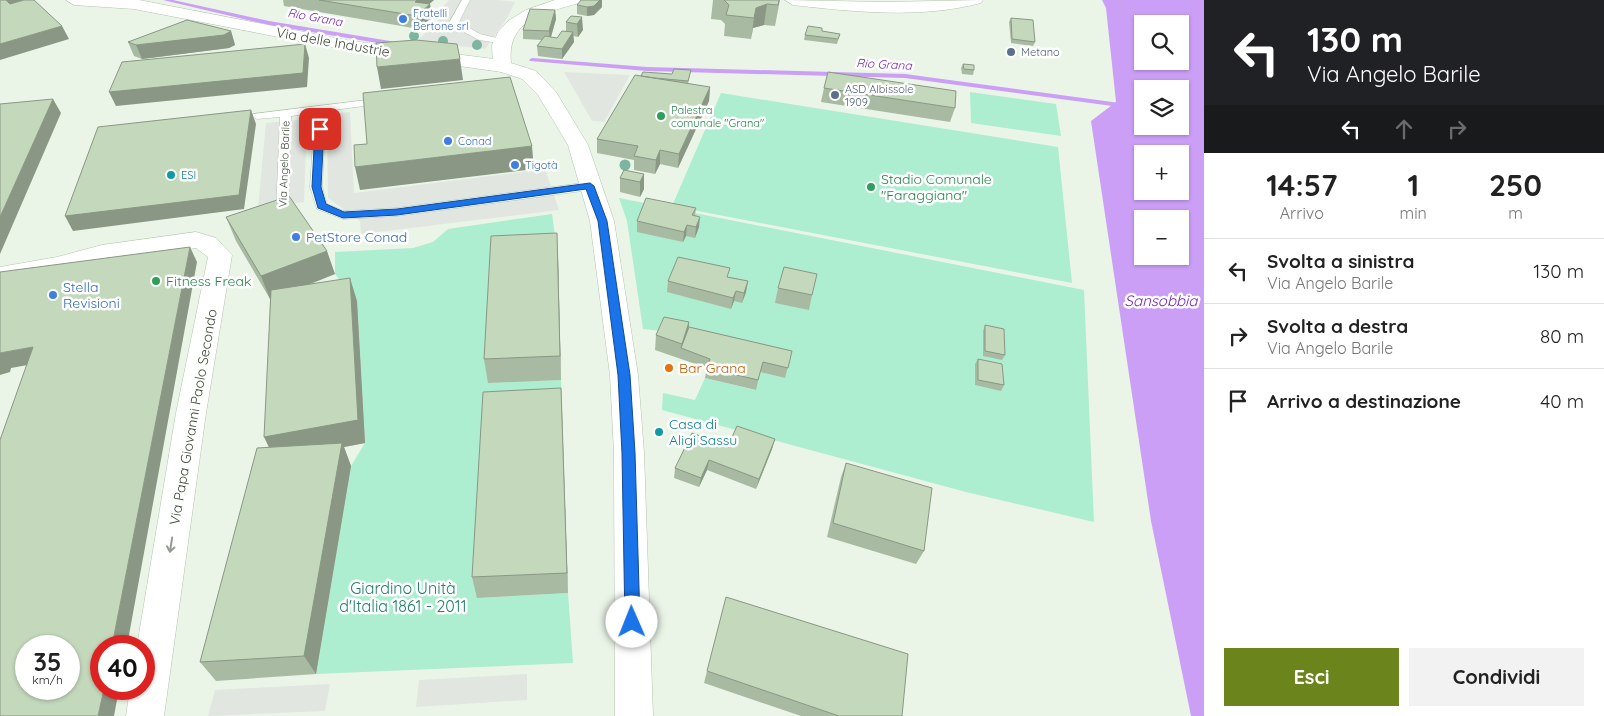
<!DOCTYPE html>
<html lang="it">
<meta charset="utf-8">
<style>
:root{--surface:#fff;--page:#f2f2f2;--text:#222;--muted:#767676;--line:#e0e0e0;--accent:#6b851c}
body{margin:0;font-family:Quicksand,sans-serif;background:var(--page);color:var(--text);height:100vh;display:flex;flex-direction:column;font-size:19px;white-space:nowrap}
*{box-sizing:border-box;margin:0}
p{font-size:16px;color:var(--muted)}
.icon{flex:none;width:28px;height:28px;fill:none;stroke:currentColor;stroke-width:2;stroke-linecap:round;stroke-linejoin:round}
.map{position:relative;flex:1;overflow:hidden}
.drawer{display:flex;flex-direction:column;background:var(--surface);width:400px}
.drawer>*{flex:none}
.banner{background:#202124;color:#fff;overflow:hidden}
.fabs{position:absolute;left:1134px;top:15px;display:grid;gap:10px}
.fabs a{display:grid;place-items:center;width:55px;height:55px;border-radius:0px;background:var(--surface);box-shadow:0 1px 4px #0004;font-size:25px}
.speed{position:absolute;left:15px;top:635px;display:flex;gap:10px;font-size:25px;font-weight:700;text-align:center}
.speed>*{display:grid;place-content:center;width:65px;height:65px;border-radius:50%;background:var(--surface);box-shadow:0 1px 4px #0004;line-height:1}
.speed small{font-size:12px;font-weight:400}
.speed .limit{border:8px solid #d22;background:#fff;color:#111}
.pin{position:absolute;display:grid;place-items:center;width:42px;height:42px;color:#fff;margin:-21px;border-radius:10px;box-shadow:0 2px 8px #0006}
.me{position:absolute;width:55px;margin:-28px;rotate:359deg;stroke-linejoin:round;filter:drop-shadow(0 0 4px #0008)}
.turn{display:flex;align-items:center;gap:18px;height:105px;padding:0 20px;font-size:22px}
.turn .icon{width:65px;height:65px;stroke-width:2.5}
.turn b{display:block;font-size:35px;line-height:42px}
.lanes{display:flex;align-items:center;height:48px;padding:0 20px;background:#0003;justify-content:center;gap:25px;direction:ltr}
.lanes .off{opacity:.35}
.eta{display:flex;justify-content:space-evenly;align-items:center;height:85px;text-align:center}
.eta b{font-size:30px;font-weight:800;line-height:35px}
.action{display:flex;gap:10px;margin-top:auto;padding:10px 20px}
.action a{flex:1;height:58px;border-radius:0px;background:var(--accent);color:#fff;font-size:20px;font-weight:800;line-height:58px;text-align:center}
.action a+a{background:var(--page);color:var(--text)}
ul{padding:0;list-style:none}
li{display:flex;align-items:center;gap:15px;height:65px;padding:0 20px;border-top:1px solid var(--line)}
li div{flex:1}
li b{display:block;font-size:19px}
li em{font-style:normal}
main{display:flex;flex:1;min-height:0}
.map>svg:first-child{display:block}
.green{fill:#adedd0}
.parking{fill:#e2e6e0}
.water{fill:#cc9ff7;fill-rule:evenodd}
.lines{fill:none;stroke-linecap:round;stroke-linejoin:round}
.stream{fill:#cc9ff7;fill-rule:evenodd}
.service-casing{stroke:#b2c5ac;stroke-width:1}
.minor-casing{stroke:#b2c5ac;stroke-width:1}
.tertiary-casing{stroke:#b2c5ac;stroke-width:1}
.service{fill:#fff;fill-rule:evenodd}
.minor{fill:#fff;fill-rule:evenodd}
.tertiary{fill:#fff;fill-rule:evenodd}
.tree{fill:#7db5a1}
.wall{fill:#a9baa2}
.shaded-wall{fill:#899784}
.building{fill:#c4d8bc;stroke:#899784;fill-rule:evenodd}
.oneway{stroke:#939b90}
.route{fill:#1a73e8;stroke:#114b97}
.shop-dot{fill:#3f7fe0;stroke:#fff;stroke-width:2}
.service-dot{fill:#5c6f8a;stroke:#fff;stroke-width:2}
.leisure-dot{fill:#2e9e5b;stroke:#fff;stroke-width:2}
.culture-dot{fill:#0f9aa8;stroke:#fff;stroke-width:2}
.food-dot{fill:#e8710a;stroke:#fff;stroke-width:2}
.labels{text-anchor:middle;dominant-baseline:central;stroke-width:5;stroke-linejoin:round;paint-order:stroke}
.far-shop-label{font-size:11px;fill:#366cbe;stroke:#fff;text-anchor:start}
.far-service-label{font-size:11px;fill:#4e5e75;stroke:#fff;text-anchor:start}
.far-leisure-label{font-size:11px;fill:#27864d;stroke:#fff;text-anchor:start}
.far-street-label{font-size:11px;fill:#3b4935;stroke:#fff}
.far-culture-label{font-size:11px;fill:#0d838f;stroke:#fff;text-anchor:start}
.far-water-label{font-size:12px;font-style:italic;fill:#7624bf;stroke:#fff}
.street-label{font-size:14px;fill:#3b4935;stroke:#fff}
.leisure-label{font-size:14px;fill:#27864d;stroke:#fff;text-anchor:start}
.shop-label{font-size:14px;fill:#366cbe;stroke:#fff;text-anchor:start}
.food-label{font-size:14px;fill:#c56008;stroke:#fff;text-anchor:start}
.culture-label{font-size:14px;fill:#0d838f;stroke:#fff;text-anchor:start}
.water-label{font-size:15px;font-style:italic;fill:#7624bf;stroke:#fff}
.near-park-label{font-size:16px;fill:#238167;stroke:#fff}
</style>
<main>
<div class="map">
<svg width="1204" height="716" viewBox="0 0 1204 716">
<rect width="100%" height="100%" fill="#eaf5e8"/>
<path class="green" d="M970,92L1056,104L1061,136L971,123Z
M721,93L1058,147L1072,283L672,206Z
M619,198L1084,290L1094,522L966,492L662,410L663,393L695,400L705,378L755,390L760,372L785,378L662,331L643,329L627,221Z
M552,214L558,257L488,382L561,380L562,411L477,598L568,593L573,663L316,674L351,466L365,443L357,301L335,274V252L413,248L433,242L448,229Z"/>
<path class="parking" d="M449,0H498L515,2L507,18L485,49L417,41L443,16L436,14Z
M564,72L630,75L604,122L592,121Z
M350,112L354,193L545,169L559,210L361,234L360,221L328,198L327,114Z
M307,119L304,202L258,208L266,123Z
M527,674V700L416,707L419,680Z
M330,684L325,711L208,716L215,690Z"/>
<path class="water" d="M1102,0H1204V716H1191L1151,521L1091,121L1116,102L1106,8ZM1142,24H1180V61H1142ZM1142,89H1180V126H1142ZM1142,154H1180V191H1142ZM1142,219H1180V256H1142Z"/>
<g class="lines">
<path class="stream" d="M163,0H173L269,21L396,42L399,44L396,46L269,25Z
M532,58L647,67L905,74L1142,106V110L905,78L647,71L530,61L529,60Z"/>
<defs>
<path id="service" d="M462,0H470L459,22L480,34L505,40V44L479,40L451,25L449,23Z
M383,98L387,99V103L326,111L322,187L327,204L344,211L397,208L590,182L596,186L590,190L397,216L343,219L317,209L310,187L315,113L291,116L288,214L286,217H278L276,214L280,117L257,119L252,116L253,114Z"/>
<path id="minor" d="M66,0H139L351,41L502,60L509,62L511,66L509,70L502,72L351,51L134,9L74,5Z
M196,232L216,238L232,255L206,413L164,716H126L130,689H144V646H137L176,413L208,257L196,248L102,261L57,273L0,283V267L57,257L102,245Z"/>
<path id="tertiary" d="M555,0H581L579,3C545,13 506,19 511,63L536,71L556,92L588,145L614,221L638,375L644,453L653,716H615L614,453L610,375L590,221L568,145L538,95L522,79L495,70L493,66L492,45L498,32L508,21L526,10Z
M785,0L884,2L983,0L981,3C920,19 855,12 793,5Z"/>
</defs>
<use href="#service" class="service-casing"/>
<use href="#minor" class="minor-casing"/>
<use href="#tertiary" class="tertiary-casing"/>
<use href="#service" class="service"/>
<use href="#minor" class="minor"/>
<use href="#tertiary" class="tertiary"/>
</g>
<g class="tree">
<circle cx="414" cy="36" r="5"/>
<circle cx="443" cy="41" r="5"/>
<circle cx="477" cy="45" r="5"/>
<circle cx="625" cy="165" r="5.5"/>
</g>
<path class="wall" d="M283,0H434L429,4H430L432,17L419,29L284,6Z
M602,0V7L594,15L587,16L577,14V5Z
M713,0H780L775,26L764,25L753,28L751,39L724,36L725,24L721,20L711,19Z
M555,10L556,19L551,37L557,38L566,31V22L571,16L583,30L578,37L573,36L574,42L562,59L538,56L537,46L542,40L523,39V30Z
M1011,18L1035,42L1033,46L1011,43L1009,22Z
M231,31L235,45L229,48L142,59L134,56L128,42Z
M822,31L840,34L837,44L804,40L805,35Z
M963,64L974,70L973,75L962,74L961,68Z
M691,70L688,84L710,87L709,101L678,168L660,164L655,174L634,170V160L597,153V139L641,76L672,74Z
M824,88L955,108L950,122L821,102Z
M644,174V189L640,197L620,192V178Z
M696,208L695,216L699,227L695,238L686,236L683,242L637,232V221Z
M226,217L335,274L311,284L357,301L365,443L344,447L351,466L316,674L216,681L200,662L269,447L270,299L236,241Z
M558,257L561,380L488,383L484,359Z
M729,277L748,281L746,292L742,303L734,301L731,309L667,292L668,281Z
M778,288L812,295L809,310L775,303Z
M689,322V327L792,351L785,378L760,372L756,390L705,378L707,368L655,350L656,335Z
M985,325L1005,355L1002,360L983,356V331Z
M978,359L1004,385L1001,391L975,385V364Z
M561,388L568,593L477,598L472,577Z
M775,439L772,449L756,489L707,470L699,487L674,478L675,468L728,446Z
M846,463L924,551L916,564L827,537L841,477Z
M707,671L902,716H801L704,683Z"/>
<path class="shaded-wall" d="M5,0H31L10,10Z
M417,0H434L417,15L415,2Z
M600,0H602V7L594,15L587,16V7Z
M430,4L432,17L419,29L417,16Z
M767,4L764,25L753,28L751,39L754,18L756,8Z
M555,10L556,19L550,40L549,31Z
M582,17L583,30L578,37L577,24Z
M62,26L69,39L0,60V44Z
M231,31L235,45L229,48L142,59L136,45Z
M573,32L574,42L562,59V49Z
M305,44L309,58L307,87L116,106L109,92Z
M460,59L463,80L381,89L377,67Z
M710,87L709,101L678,168L679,154Z
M53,99L61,113L0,254V217Z
M251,110L256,124L244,209L73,231L65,216Z
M532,146L534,169L360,190L355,167Z
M660,150V164L655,174L656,160Z
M644,174V189L640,197V182Z
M700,217L699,227L695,238L696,227Z
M687,225L686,236L683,242L684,232Z
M557,233L558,257L561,380L560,356Z
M190,247L197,262L127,646H112Z
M327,251L335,274L270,299L261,276Z
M350,278L357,301L365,443L344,447L351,466L316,674L304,656L275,460L264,437Z
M748,281L746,292L742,303L744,293Z
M736,291L734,301L731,309L733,298Z
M689,322L688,337L681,348L682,344Z
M33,347L44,362L11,368L10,372L0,375V353Z
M561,388L562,411L568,593L567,573Z
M775,439L772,449L756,489L759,479Z
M709,460L707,470L699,487L701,478Z
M104,689H119L114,716H98Z"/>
<path class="building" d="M0,0H6L10,4L24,0H34L62,26L0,44Z
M319,0H417L415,2L430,4L417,16Z
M581,0H600L594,6L587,7L577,5Z
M724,0H779L778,5L767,4L756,8L754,18L726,15L729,5Z
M530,9L555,10L549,31L523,30Z
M571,16L582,17L577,24L566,22Z
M1011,18L1033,20L1035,42L1012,39Z
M187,20L231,31L224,35L136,45L128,42Z
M808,26L822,28V31L840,34L838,39L805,35Z
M562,31L573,32L562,49L537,46L545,36L557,38Z
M416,40L457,44L460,59L377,67L376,43Z
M305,44L303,73L109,92L122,62Z
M963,64L974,65V70L964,69Z
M674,69L691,70L688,81L655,78L641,76L643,72L672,74Z
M828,72L956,91L955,108L824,88Z
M635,75L710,87L679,154L660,150L656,160L634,156L638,146L597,139Z
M510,77L532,146L355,167L354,145L367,144L363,93Z
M53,99L0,217V104Z
M251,110L239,195L65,216L98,127Z
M624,170L644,174L640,182L620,178Z
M289,196L327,251L261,276L226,217Z
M646,198L696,208L692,215L700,217L696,227L687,225L684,232L637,221Z
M557,233L560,356L484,359L491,236Z
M190,247L112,646H101V689H104L98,716H0V440L33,347L0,353V272ZM26,646H69V689H26Z
M678,257L730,268L727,277L748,281L744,293L736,291L733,298L668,281Z
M784,267L817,274L812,295L778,288Z
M350,278L358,420L264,437L271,290Z
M664,317L689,322L682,344L656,335Z
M985,325L1004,329L1005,355L985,351Z
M689,327L792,351L788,368L763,362L758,380L707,368L710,359L681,348Z
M978,359L1002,364L1004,385L978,380Z
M561,388L567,573L472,577L483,392Z
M737,426L775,439L759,479L709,460L701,478L675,468L692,433L728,446Z
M342,443L304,656L200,662L257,448Z
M846,463L932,488L924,551L833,523Z
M726,597L908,654L902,716H839L707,671Z"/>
<defs><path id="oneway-shaft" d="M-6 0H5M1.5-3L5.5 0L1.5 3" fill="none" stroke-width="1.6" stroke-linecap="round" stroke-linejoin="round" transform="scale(1.25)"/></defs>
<use class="oneway" href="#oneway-shaft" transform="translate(171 545) rotate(99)"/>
<path class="route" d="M320,126L324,129L321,187L326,204L344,212L397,209L590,183L594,186L607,221L630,375L635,453L640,622L637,627L632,629L627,627L625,622L622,453L618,375L598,221L586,189L397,215L343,218L318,208L312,187L315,129Z"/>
<g class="shop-dot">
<circle cx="403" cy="19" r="5"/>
<circle cx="448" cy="141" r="5"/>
<circle cx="515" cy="165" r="5"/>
<circle cx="296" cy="237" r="5"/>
<circle cx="53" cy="295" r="5"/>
</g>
<g class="service-dot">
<circle cx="1011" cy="52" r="5"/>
<circle cx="835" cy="95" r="5"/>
</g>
<g class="leisure-dot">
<circle cx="661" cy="116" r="5"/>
<circle cx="871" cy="187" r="5"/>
<circle cx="156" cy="281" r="5"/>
</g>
<g class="culture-dot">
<circle cx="171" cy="175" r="5"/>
<circle cx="659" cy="432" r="5"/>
</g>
<circle class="food-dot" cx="669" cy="368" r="5"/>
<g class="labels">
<g class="far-shop-label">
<text x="413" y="13">Fratelli<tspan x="413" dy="13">Bertone srl</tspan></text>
<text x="458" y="141">Conad</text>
<text x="525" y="165">Tigotà</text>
</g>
<g class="far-service-label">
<text x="1021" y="52">Metano</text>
<text x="845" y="89">ASD Albissole<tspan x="845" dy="13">1909</tspan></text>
</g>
<g class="far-leisure-label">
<text x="671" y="110">Palestra<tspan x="671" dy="13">comunale "Grana"</tspan></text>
</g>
<g class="far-street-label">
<text transform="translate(284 164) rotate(-88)">Via Angelo Barile</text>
</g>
<g class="far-culture-label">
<text x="181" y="175">ESI</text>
</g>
<g class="far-water-label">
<text transform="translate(315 17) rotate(10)">Rio Grana</text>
<text transform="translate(884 64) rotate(3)">Rio Grana</text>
</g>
<g class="street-label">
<text transform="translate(333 42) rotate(10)">Via delle Industrie</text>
<text transform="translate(193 417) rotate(-80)">Via Papa Giovanni Paolo Secondo</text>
</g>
<g class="leisure-label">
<text x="881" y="179">Stadio Comunale<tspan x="881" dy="16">"Faraggiana"</tspan></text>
<text x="166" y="281">Fitness Freak</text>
</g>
<g class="shop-label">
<text x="306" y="237">PetStore Conad</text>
<text x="63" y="287">Stella<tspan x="63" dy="16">Revisioni</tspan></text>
</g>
<g class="food-label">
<text x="679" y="368">Bar Grana</text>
</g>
<g class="culture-label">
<text x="669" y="424">Casa di<tspan x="669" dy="16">Aligi Sassu</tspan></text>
</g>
<g class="water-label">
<text x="1161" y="300">Sansobbia</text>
</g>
<g class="near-park-label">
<text x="403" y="588">Giardino Unità<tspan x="403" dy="18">d'Italia 1861 - 2011</tspan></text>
</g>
</g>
</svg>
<div class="fabs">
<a><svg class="icon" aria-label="search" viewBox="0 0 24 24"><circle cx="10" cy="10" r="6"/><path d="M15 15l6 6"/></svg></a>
<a><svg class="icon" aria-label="layers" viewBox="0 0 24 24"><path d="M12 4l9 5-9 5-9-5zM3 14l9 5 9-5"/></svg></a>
<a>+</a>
<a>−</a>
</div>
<div class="speed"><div>35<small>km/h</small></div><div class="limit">40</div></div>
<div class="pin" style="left:320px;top:129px;background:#d93025"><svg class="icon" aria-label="arrive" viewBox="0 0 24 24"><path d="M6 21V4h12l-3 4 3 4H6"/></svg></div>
<svg class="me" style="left:632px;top:622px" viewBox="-20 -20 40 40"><circle r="19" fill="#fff"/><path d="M0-13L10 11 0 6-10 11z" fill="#1a73e8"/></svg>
</div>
<section class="drawer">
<div class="banner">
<div class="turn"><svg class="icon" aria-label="left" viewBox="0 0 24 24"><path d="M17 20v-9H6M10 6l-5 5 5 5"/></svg><div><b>130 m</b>Via Angelo Barile</div></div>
<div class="lanes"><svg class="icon" aria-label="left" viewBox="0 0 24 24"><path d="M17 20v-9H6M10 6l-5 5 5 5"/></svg><svg class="icon off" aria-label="ahead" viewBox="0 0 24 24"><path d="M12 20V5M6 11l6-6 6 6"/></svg><svg class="icon off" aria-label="right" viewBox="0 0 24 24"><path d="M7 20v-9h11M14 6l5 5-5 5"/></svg></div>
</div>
<div class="eta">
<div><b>14:57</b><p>Arrivo</p></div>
<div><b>1</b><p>min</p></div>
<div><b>250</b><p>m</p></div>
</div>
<ul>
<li><svg class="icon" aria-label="left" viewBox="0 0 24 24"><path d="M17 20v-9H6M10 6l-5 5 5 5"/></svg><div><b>Svolta a sinistra</b><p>Via Angelo Barile</p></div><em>130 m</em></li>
<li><svg class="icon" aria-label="right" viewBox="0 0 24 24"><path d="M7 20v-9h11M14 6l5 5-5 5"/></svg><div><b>Svolta a destra</b><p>Via Angelo Barile</p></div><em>80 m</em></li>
<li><svg class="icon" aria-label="arrive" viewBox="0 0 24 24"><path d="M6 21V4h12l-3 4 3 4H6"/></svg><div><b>Arrivo a destinazione</b></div><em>40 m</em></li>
</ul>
<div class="action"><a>Esci</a><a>Condividi</a></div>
</section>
</main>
